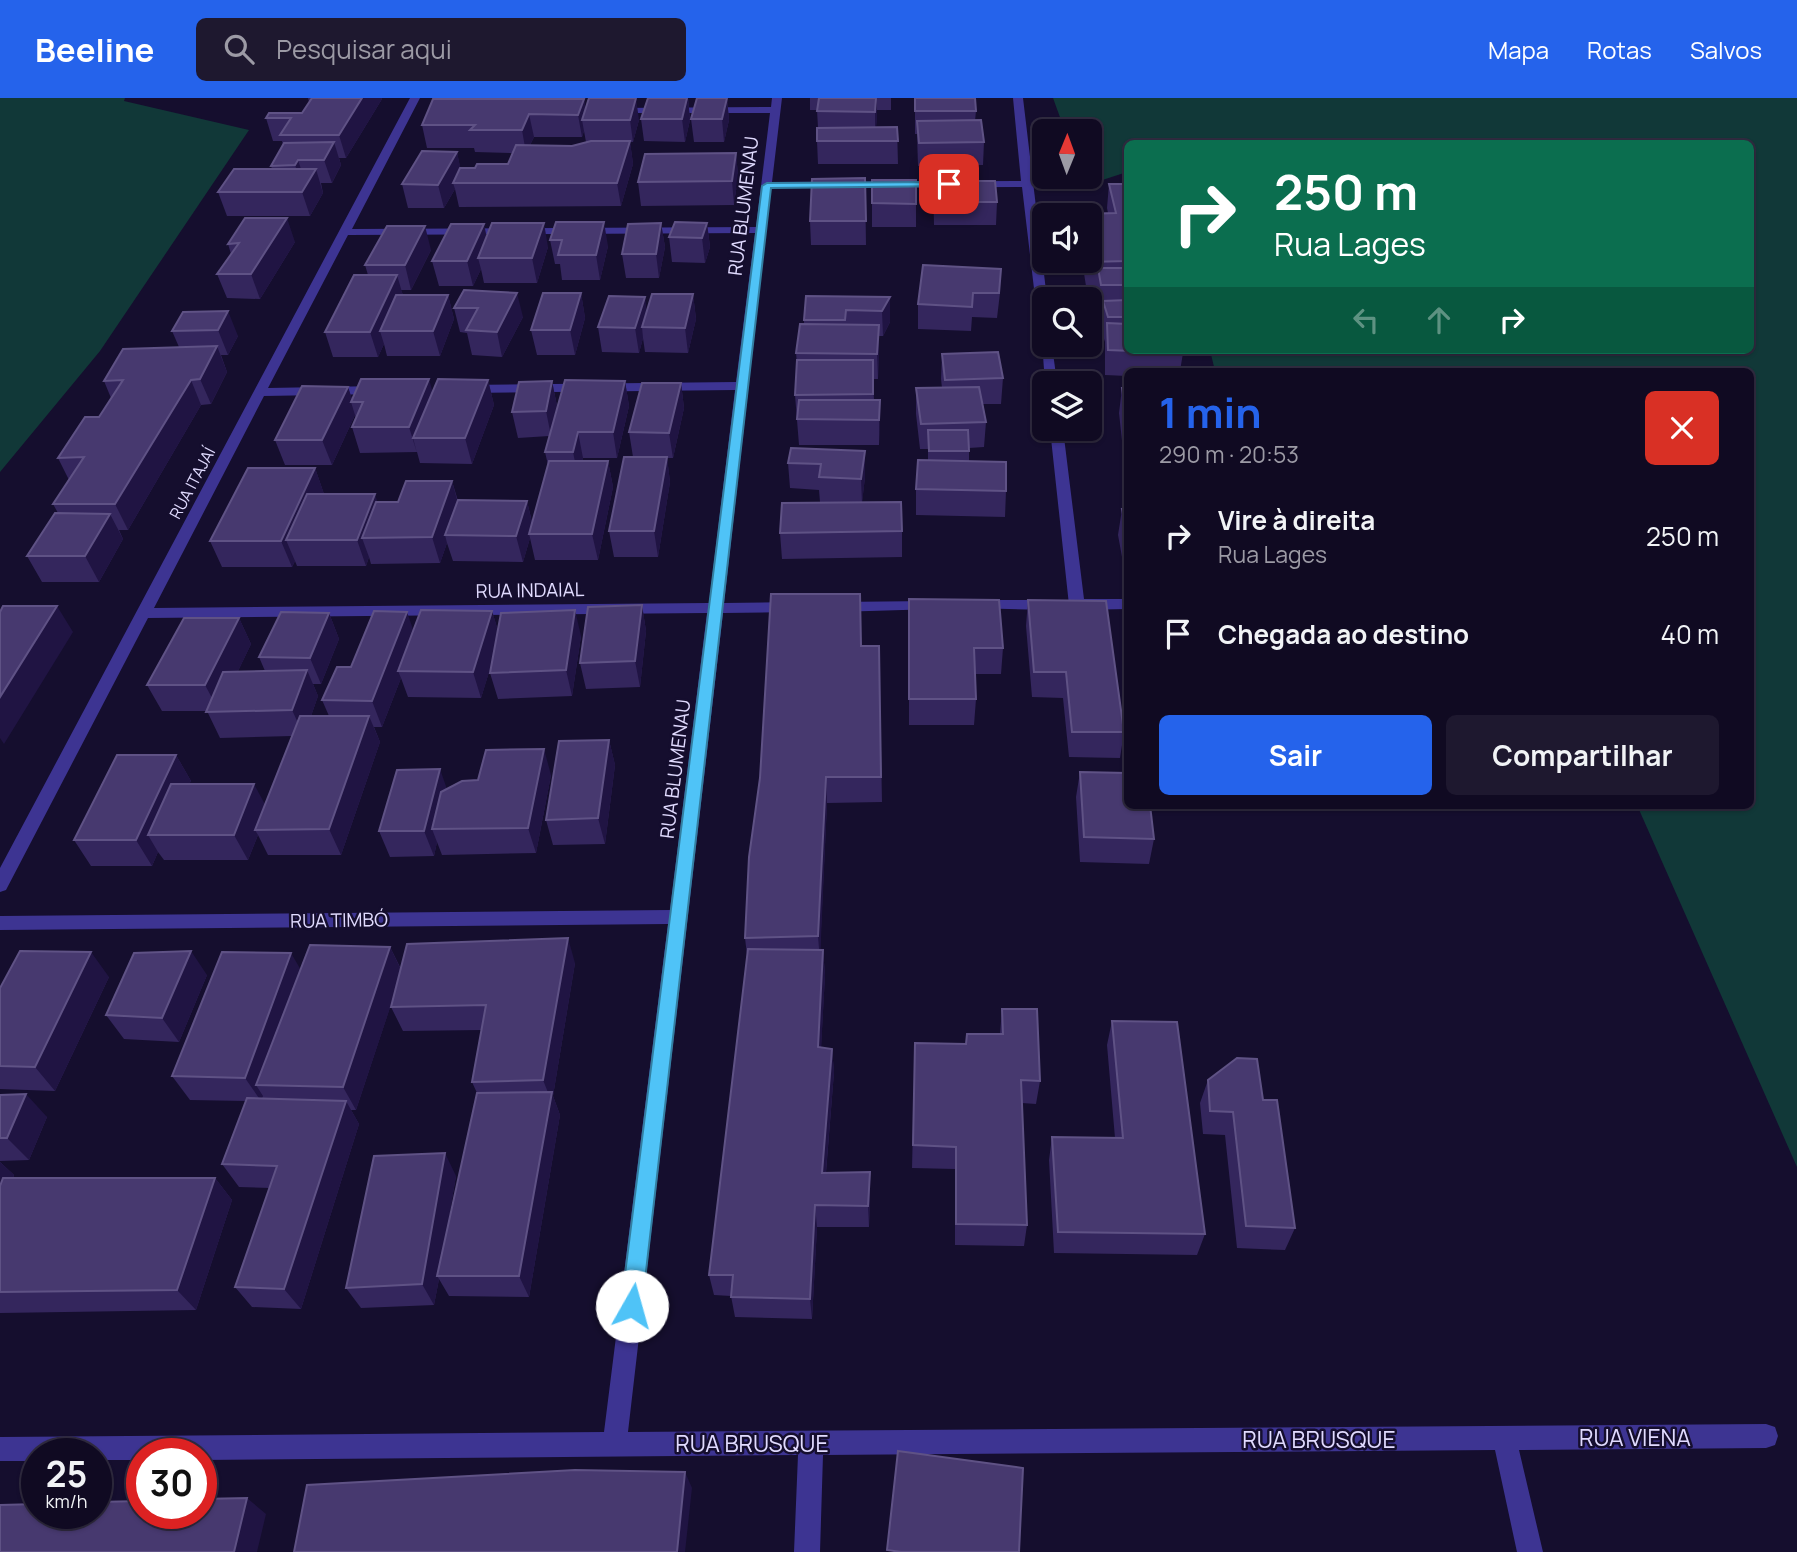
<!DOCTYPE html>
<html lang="pt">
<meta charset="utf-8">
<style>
:root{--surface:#100a22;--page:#1e182f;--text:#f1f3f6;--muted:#9c9aa5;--line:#302b40;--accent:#2563eb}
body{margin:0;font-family:Manrope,sans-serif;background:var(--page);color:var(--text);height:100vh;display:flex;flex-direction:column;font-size:26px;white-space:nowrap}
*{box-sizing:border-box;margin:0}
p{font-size:23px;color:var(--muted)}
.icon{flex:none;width:38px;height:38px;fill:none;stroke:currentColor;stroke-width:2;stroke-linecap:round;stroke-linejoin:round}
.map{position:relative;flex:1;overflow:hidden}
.details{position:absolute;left:1124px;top:270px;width:630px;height:441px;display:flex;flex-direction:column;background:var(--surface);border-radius:10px;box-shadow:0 2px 5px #0004,0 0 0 2px var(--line)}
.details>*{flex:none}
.banner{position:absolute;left:1124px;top:42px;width:630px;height:214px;border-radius:10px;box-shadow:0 2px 5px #0004,0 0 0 2px var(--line);background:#0b6e4f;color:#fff;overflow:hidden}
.needle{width:46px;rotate:1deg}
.buttons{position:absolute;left:1032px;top:21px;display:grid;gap:14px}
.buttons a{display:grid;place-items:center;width:70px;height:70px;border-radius:10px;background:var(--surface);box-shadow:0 2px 5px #0004,0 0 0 2px var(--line);font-size:35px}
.speed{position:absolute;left:21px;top:1340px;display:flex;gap:14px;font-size:35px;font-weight:700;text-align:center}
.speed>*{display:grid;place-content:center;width:91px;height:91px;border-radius:50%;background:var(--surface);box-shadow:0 2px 5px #0004,0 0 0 2px var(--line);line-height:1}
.speed small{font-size:18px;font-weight:400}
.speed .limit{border:10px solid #d22;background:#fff;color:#111}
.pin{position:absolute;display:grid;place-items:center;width:60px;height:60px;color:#fff;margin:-30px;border-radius:14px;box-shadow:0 4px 10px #0006}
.me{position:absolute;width:77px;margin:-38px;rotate:7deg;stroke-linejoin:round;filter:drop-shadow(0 0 5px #0008)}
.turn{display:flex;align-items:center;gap:24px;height:147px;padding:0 35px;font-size:32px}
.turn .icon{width:91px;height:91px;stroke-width:2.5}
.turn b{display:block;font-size:49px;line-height:60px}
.lanes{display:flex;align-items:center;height:66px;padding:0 35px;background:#0003;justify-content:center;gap:35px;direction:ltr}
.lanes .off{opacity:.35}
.round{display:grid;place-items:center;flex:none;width:74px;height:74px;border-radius:10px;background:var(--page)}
.head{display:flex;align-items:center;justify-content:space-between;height:119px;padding:0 35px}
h1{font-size:42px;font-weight:700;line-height:52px;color:var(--accent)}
.cta{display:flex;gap:14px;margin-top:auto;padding:14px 35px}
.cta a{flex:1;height:80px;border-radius:10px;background:var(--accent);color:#fff;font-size:28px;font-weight:700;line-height:80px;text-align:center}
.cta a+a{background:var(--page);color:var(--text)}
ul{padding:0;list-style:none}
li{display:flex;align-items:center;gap:21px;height:98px;padding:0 35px}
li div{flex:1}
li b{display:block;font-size:26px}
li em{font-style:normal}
header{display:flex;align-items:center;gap:42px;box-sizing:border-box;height:98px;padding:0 35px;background:var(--accent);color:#fff}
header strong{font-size:33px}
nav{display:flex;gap:38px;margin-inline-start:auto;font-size:24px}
.search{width:490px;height:63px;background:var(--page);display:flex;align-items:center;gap:18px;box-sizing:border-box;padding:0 24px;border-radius:10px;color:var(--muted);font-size:26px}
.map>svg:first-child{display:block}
.green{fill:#113838}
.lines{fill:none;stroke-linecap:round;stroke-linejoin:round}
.minor{fill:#3d3492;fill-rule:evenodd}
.wall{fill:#34265d;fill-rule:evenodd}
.shaded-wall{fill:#201443}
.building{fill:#47396f;stroke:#5f5285;stroke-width:2}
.route{fill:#4fc3f7;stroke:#337fa1;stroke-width:2}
.labels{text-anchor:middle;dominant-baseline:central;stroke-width:5;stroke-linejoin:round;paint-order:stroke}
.far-street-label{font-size:16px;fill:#e1dbff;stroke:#150e2e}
.street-label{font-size:19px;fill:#e1dbff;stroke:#150e2e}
.near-street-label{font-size:23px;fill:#e1dbff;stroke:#150e2e}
</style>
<header>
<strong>Beeline</strong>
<div class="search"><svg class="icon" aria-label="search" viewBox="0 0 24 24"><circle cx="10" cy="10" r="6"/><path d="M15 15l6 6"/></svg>Pesquisar aqui</div>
<nav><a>Mapa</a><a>Rotas</a><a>Salvos</a></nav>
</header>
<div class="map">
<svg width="1797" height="1454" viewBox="0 0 1797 1454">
<rect width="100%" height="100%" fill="#150e2e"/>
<path class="green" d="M0,0H125L124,3L249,32L100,253L0,374Z
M1053,0H1797V1069L1637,707H1750V273H1215L1210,252H1750V46H1127V74L1084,88L1081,79H1090V33H1065Z"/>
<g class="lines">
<path class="minor" d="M410,0H420L352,131L756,129L770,15H611L609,13L614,10L771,9L772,0H782L772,84L1021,83L1013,0H1023L1047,201H1045V237L1039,233L1022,89L771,90L724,505L794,504L802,509L794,514L723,515L628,1334L1766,1326L1775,1329L1778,1338L1775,1347L1766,1350L1519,1352L1543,1454H1517L1495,1352L823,1357L820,1454H794L798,1357L201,1362V1356H142V1362H96V1356H37V1363H0V1339L604,1334L668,826L0,832V818L670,812L707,515L148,520L6,792L0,794V770ZM755,135L736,284L466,287L460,291L466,295L735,292L709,505L154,510L264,298L379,296L385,292L379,288L268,290L348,137Z
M1042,244L1052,247L1057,285H1045Z
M1050,331H1063L1084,501H1127V511L1077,512L1069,507Z
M976,502H1050L1058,507L1050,512L971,510L968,507L971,504Z
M931,503L936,505L939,508L936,511L836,514L828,509L836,504Z"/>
</g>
<path class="wall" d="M308,0H381L382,1L346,60H339L341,67L332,85H321L323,95L310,118H227L218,94L272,71L271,68L283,47L282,43H273L266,20L302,15L309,4Z
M648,0H688L690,22L685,44L644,43L641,21Z
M727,0L729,22L724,44H694L691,21Z
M810,0H891V12H877L876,29H897L898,66H818L817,43L818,30L817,12H810Z
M915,0L976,13L975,23L984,44L983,67L918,68L917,36H915Z
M584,1L585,12L639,22L633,44H630L633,66L621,108L459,109L455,91L444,110H408L402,86L457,54L460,70H475L508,66L512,55L475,54L474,50H427L422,27ZM584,33L586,44L572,48L530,47L534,39H582Z
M736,55L738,78L734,107L641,108L638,84Z
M865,80L866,147H811L810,123Z
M916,82V129H872V105Z
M933,83L997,104L996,127H934Z
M1109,86H1127V252L1183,255L1180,273H1127V278L1105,277V244L1100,228L1102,211H1098L1095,195L1096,188H1086L1082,163H1090L1108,115L1107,110Z
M556,124L608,148L600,182H562L560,166H555L550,142Z
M661,125L665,149L659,180H626L622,156Z
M707,125L710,149L705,165L672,164L669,139Z
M487,138L548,149L537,185H484L481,171L473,188H439L432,163Z
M295,144L260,201L227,200L217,176L231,156L228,146Z
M431,152L411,192H401L403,197H448L454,221L440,258H387L384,246L378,259H333L325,234L368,177L365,167Z
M923,167L1000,195L997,220L972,219L971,233L918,231V206Z
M464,192L523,219L502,259L472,257L467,235L460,234L454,210Z
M581,195L585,220L575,257H537L531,232Z
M693,196L696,221L688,255L645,254L643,240L639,255L602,254L598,229Z
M890,199V224L883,238H879L878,281H873L874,302H880L879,347H799L795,297L797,266L796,255L804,226V222Z
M183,214L238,238L228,257H221L227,274L211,306L201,307L128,432H119L123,441L99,484H42L27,458L58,415L53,406L69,382L58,360L99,319L111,300L104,283L179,249L172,233Z
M942,256L1003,280L1001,306H983L986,324L984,349L969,350V363L1006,393L1005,419L916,417V391L928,362V351H920L916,316V290H942L941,281Z
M488,282L494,307L472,366L420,365L417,354L360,355L352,329L356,320L355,317L332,367H285L275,342L348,289L352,301L432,293Z
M552,283L557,308L555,319L625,283L629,308L617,360H583L582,363H608L613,389L598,462H535L530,440L523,464L453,463L447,445L440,465L371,466L369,459L366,468H297L295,463L292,469H222L210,443L315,370L324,396L377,404H398L452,383L458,403H527L532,424L548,367L545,354L549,338L518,340L512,314Z
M681,285L684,310L673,360H667L670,384L658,459H614L609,433L633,359L629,334Z
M1122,290H1127V352H1123L1119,315Z
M791,350L865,379L862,404L902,433V459L782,461L780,435L820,404L819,392L790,390L788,365Z
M1122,411H1127V470H1124L1118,437Z
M909,501L1003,550L1001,576H975L976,601L974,627H909Z
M1028,502L1124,634L1120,660L1069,659L1063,600L1032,599L1026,528Z
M642,507L646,533L640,589L586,591L580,565Z
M492,513L498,533L581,538L572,598L498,601L490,575L492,564L481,600L408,599L401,580L382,629H374L380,644L341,757H268L258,737L248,762H164L158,754L152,768H91L74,742L176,657L191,683L189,686L265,706L292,638L220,640L207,613H162L147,587L239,520L251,546L238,573H265L259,559L329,515L339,541L321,586H313L318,598L311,618H329L322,602L351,569L413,532Z
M862,548H879L882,704L827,705L820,852H823L825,877L821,949L832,951L834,974L826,1075L870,1074V1096L869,1129H817L812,1221L735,1219L731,1198L714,1197L709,1177L747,857L745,840Z
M609,642L615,667L605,746L553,747L546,722Z
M1080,674L1154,741L1149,766L1080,764L1076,699Z
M551,677L536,755L442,757L437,744L434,758L390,759L379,733L447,691L478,682Z
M1176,707H1222L1221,710L1176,709Z
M390,849L401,871L575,865L553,998L560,1017L529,1199L449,1198L439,1181L434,1207L361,1210L346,1190L456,1078L446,1135L477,995L472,984L482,932L403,933L391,909L394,897L356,1012H351L359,1026L301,1211L252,1209L235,1189L270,1090L239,1089L222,1066L246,1003L190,1002L172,978L300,871Z
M207,877L179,944L124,941L106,917Z
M109,879L55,993L0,991V890Z
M1002,911L1040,983L1036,1006L1022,1005L1027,1127L1024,1148L955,1147V1071L912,1070L915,945L966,946L1000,936Z
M1112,923L1205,1136L1197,1157L1054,1155L1049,1062L1052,1039L1115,1040L1107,947Z
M1208,982L1263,1002L1295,1130L1285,1152L1237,1150L1225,1037L1203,1036L1200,1005Z
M0,997L47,1019L29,1062L0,1063Z
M0,1064L14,1077L13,1080H215L232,1102L196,1212L0,1215Z"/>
<path class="shaded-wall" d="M362,0H381L382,1L346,60L339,37Z
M636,0L639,22L633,44L630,22Z
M688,0L690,22L685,44L682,21Z
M727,0L729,22L724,44L722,21Z
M877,0V22L875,37V14Z
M584,1L587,22H582L584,33L582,39L578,17Z
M529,16L534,39L526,55L522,32Z
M630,43L633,66L621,108L617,85Z
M334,44L341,67L332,85L324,62Z
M457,54L462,77L453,85L455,91L444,110L438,87Z
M736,55L738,78L734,107L732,83Z
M298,62L306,86L303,91L295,67Z
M316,71L323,95L310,118L302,94Z
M287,120L295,144L260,201L251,176Z
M604,124L608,148L600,182L596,157Z
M544,125L548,149L537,185L532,160Z
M661,125L665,149L659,180L656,156Z
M707,125L710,149L705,165L702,140Z
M484,126L489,150L478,160L481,171L473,188L467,163Z
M425,128L431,152L411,192L405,167Z
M397,177L404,201L380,233L384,246L378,259L370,234Z
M517,195L523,219L502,259L497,234Z
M581,195L585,220L575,257L570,232Z
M693,196L696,221L688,255L685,230Z
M448,197L454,221L440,258L433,233Z
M645,199L648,224L642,229L643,240L639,255L635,230Z
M890,199V224L883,238L882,213Z
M228,213L238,238L228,257L218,232Z
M879,227V252L878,281L877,256Z
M217,248L227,274L211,306L200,281Z
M429,281L436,306L413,340L417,355L409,329Z
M191,282L201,307L128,432L115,406Z
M488,282L494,307L472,366L465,340Z
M552,283L557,308L551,338L546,313Z
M625,283L629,308L617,360L613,334Z
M681,285L684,310L673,360L669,335Z
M348,289L353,304H351L355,317L332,367L322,342Z
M880,302V328L879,347V322Z
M578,334L583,360L578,379L573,354Z
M865,353V379L862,406L861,381Z
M667,359L670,384L658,459L654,433Z
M608,363L613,389L598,462L592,436Z
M315,370L324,396L304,442H286L295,463L292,469L281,443Z
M452,383L459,409L445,437L447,445L440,465L432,439Z
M375,396L383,422L362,440L369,459L366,468L357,442Z
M527,403L533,429L529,436L530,440L523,464L516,438Z
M110,416L123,441L99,484L85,458Z
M642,507L646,533L640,589L635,563Z
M57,508L73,534L4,646L0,640V599Z
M575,512L581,538L572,598L566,572Z
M492,513L500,539L481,600L473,574Z
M407,514L416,540L398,573L401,580L382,629L372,603Z
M329,515L339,541L321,586L310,560Z
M239,520L251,546L219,613L205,587Z
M307,572L318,598L304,638L292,612Z
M369,618L380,644L341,757L329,731Z
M609,642L615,667L605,746L598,720Z
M544,651L551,677L536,755L528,730Z
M176,657L191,683L166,737H148L158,754L152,768L136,742Z
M440,671L449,697L432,731L437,744L434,758L424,733Z
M826,679L827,705L820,863L818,838Z
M254,686L268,712L255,732L258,737L248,762L234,737Z
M568,840L575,865L553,998L560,1017L529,1199L519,1178L551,1002L543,982Z
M390,849L402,874L356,1012L343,989Z
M823,852L825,877L820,972L818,949Z
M191,853L207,877L179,944L162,920Z
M91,854L109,879L55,993L35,969Z
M291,855L305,879L256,987L263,998L261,1003L245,980Z
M832,951L834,974L824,1097L822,1075Z
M26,996L47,1019L29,1062L7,1040Z
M346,1003L359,1026L301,1211L284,1191Z
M445,1055L456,1078L439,1178H437L439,1181L434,1207L422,1186Z
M0,1064L14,1077L0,1109Z
M870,1074V1096L869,1129L868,1108Z
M215,1080L232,1102L196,1212L177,1192Z
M815,1107L817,1129L812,1221L810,1201Z
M685,1374L692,1390L685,1454H677Z
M247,1400L266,1416L257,1454H234Z"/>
<path class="building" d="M312,0H362L339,37H280L291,20H266L269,15H302Z
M589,0H636L630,22H582Z
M648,0H687L682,21H641Z
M697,0H727L722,21H691Z
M819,0H876L875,14L817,13Z
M915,0H975L976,13H915Z
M433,1H584L578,17L529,16L522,32H470L475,27H422Z
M981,22L984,44L919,45L917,23Z
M897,29L898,43H817V30Z
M591,43H630L617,85H453L460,70H475L477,66H508L516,47L572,48Z
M334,44L324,62H298L295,67L271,68L284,45Z
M422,53L457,54L438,87L402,86Z
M736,55L732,83L638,84L645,56Z
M234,71H316L302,94H218Z
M865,80L866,123H810L812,81Z
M872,82H916V106L872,105Z
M933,83H995L997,104H934Z
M1109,86H1127V163L1089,164L1090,163V117H1081V116L1116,115Z
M245,120H287L251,176H217L239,145L228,146Z
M556,124H604L596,157H558L562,142H550Z
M675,124L707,125L702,140L669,139Z
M492,125H544L532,160H478Z
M661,125L656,156H622L628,126Z
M451,126H484L467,163H432Z
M387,128H425L405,167H365Z
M923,167L1001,171L999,195H973L972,209L918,206Z
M1098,170H1127V187H1101Z
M354,177H397L370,234H325Z
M464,192L517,195L497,234L466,232L478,210H454Z
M543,195H581L570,232H531Z
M652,196H693L685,230L642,229Z
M396,197H448L433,233H380Z
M609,198L645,199L635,230L598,229Z
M806,198L890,199L882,213L846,212L845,222H804Z
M1127,202V219H1108L1103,203Z
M228,213L218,232L172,233L183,214Z
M1107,225L1127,226V252H1183V255L1108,252Z
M800,226L879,227L877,256L796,255Z
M217,248L200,281L191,282L115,406H53L84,359L58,360L85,319H99L123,282L104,283L123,251Z
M998,254L1003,280L945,282L942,256Z
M797,262H873V296L795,297Z
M361,281H429L409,329H352L363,304H351Z
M438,281L488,282L465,340H413Z
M565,282L625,283L613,334H578L573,354H545Z
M552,283L546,313L512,314L519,284Z
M642,285H681L669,335L629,334Z
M302,288L348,289L322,342H275Z
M979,289L986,324L921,326L916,290Z
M1122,290H1127V326Z
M799,302H880L879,322L797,321Z
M928,332H968L969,353H929Z
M791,350L865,353L861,381L819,379L821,366L788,365Z
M624,359H667L654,433H609Z
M918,362L1006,364V393L916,391Z
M549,363H608L592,436H529Z
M248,370H315L281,443H210Z
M406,383H452L432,439L362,440L376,404H398Z
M307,396H375L357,442H286Z
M458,402L527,403L516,438L445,437Z
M901,404L902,433L780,435L782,405Z
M1122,411H1127V437Z
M55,415L110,416L85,458H27Z
M771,496H860L861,548H879L881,679H826L818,838L745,840L749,759L760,680Z
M909,501L999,502L1003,550H974L976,601H909Z
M1028,502L1106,503L1124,634H1072L1066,574H1034Z
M642,507L635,563L580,565L588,509Z
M3,508H57L0,599V514Z
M421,512L492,513L473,574L398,573Z
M575,512L566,572L490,575L501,515Z
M374,513L407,514L372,603L322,602L337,569H351Z
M281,514L329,515L310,560L259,559Z
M184,520H239L205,587H147Z
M307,572L292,612L206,614L223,574Z
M300,618H369L329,731L255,732Z
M609,642L598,720L546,722L559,643Z
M544,651L528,730L432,731L441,694L462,683L478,682L486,652Z
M117,657H176L136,742H74Z
M440,671L424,733H379L397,672Z
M1080,674L1127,675V707H1150L1154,741L1084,739Z
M171,686H254L234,737H148Z
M568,840L543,982L472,984L486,907L391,909L407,846Z
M310,847L390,849L343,989L256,987Z
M748,851L823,852L818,949L832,951L822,1075L870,1074L868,1108L815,1107L810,1201L731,1199L733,1177H709Z
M20,853L91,854L35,969L0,968V890Z
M191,853L162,920L106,917L134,855Z
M222,854L291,855L245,980L172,978Z
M1002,911H1037L1040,983L1021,982L1027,1127L956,1126V1049L913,1047L915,945L966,946L967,936H1003Z
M1112,923L1177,924L1205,1136L1058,1134L1052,1039L1123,1040Z
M1237,960L1257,961L1263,1002H1277L1295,1130L1246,1128L1233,1014L1210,1013L1208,982Z
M552,994L519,1178H437L477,995Z
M26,996L7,1040H0V997Z
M247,1000L346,1003L284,1191L235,1189L277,1068L222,1066Z
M445,1055L422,1186L346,1190L374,1058Z
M3,1080H215L177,1192L0,1194V1088Z
M898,1353L1023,1370L1019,1454H901L887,1452Z
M575,1372L685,1374L677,1454H294L307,1387Z
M247,1400L234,1454H0V1407L37,1406V1416H96V1404L142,1403V1416H201V1401Z"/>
<path class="route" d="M949,84L953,88L771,90L642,1208L639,1215L632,1218L624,1215L621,1208L762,88L767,85Z"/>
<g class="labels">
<g class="far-street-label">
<text transform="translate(192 385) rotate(-62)">RUA ITAJAÍ</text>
</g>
<g class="street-label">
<text transform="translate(743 108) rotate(-83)">RUA BLUMENAU</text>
<text transform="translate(530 492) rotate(-1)">RUA INDAIAL</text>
<text transform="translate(675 671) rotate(-83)">RUA BLUMENAU</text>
<text transform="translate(339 822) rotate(-1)">RUA TIMBÓ</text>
</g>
<g class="near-street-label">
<text x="1635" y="1339">RUA VIENA</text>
<text x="1319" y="1341">RUA BRUSQUE</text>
<text x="752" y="1345">RUA BRUSQUE</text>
</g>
</g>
</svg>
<div class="buttons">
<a><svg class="needle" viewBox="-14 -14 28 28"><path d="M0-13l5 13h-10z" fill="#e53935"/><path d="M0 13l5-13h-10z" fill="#9c9aa5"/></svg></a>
<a><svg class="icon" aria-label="sound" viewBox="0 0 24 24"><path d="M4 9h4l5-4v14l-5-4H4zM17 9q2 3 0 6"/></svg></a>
<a><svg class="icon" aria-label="search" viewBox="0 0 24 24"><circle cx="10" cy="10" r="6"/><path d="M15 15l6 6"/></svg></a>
<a><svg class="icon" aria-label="layers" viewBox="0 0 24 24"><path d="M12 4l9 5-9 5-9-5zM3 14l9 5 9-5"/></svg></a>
</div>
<div class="speed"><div>25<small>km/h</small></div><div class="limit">30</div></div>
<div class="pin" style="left:949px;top:86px;background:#d93025"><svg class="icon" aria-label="arrive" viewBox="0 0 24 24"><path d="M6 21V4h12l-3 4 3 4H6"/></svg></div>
<svg class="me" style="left:632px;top:1208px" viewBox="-20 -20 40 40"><circle r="19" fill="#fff"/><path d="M0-13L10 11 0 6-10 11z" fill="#4fc3f7"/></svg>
<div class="banner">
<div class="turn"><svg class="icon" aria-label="right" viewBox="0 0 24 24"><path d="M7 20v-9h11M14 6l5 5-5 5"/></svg><div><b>250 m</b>Rua Lages</div></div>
<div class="lanes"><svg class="icon off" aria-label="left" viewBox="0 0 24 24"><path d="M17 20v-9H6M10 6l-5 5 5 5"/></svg><svg class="icon off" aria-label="ahead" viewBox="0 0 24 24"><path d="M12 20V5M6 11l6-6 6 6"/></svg><svg class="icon" aria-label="right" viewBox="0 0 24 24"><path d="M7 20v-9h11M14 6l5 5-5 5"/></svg></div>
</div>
<section class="details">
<div class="head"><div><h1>1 min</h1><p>290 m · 20:53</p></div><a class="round" style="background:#d93025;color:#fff"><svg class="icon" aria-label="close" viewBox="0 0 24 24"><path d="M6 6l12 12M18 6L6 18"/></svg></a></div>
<ul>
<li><svg class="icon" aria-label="right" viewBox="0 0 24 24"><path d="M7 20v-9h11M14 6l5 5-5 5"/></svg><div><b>Vire à direita</b><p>Rua Lages</p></div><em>250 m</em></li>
<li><svg class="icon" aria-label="arrive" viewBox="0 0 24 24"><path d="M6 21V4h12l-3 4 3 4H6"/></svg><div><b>Chegada ao destino</b></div><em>40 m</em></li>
</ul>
<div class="cta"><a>Sair</a><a>Compartilhar</a></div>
</section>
</div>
